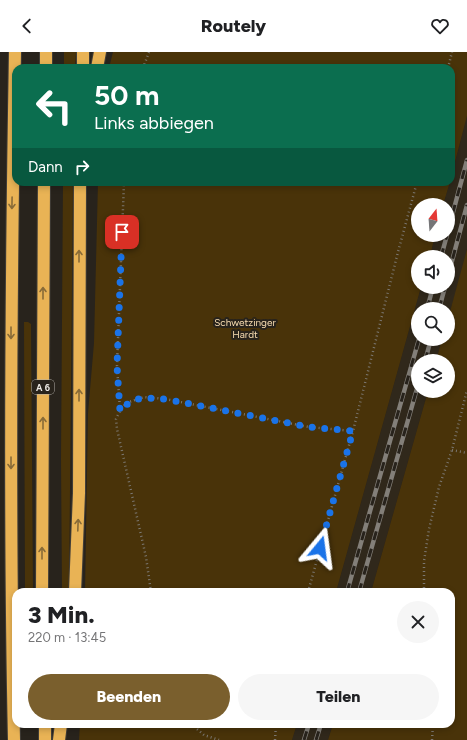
<!DOCTYPE html>
<html lang="de">
<meta charset="utf-8">
<style>
:root{--surface:#fff;--page:#f6f6f6;--text:#202124;--muted:#757577;--accent:#7a5f2d}
body{margin:0;font-family:Figtree,sans-serif;background:var(--page);color:var(--text);height:100vh;display:flex;flex-direction:column;font-size:15px;white-space:nowrap}
*{box-sizing:border-box;margin:0}
p{font-size:13px;color:var(--muted)}
.icon{flex:none;width:22px;height:22px;fill:none;stroke:currentColor;stroke-width:2;stroke-linecap:round;stroke-linejoin:round}
.map{position:relative;flex:1;overflow:hidden}
.panel{position:absolute;left:12px;top:536px;width:443px;height:140px;display:flex;flex-direction:column;background:var(--surface);border-radius:12px;box-shadow:0 2px 6px #0003}
.panel>*{flex:none}
.banner{position:absolute;left:12px;top:12px;width:443px;height:122px;border-radius:12px;box-shadow:0 2px 6px #0003;background:#0b6e4f;color:#fff;overflow:hidden}
.needle{width:26px;rotate:17deg}
.tools{position:absolute;left:411px;top:146px;display:grid;gap:8px}
.tools a{display:grid;place-items:center;width:44px;height:44px;border-radius:50%;background:var(--surface);box-shadow:0 2px 6px #0003;font-size:20px}
.pin{position:absolute;display:grid;place-items:center;width:34px;height:34px;color:#fff;margin:-17px;border-radius:8px;box-shadow:0 2px 6px #0006}
.me{position:absolute;width:44px;margin:-22px;rotate:16deg;stroke-linejoin:round;filter:drop-shadow(0 0 3px #0008)}
.turn{display:flex;align-items:center;gap:14px;height:84px;padding:0 16px;font-size:18px}
.turn .icon{width:52px;height:52px;stroke-width:2.5}
.turn b{display:block;font-size:28px;line-height:34px}
.then{display:flex;align-items:center;height:38px;padding:0 16px;background:#0003;gap:8px;font-size:15px}
.round{display:grid;place-items:center;flex:none;width:42px;height:42px;border-radius:21px;background:var(--page)}
.headline{display:flex;align-items:center;justify-content:space-between;height:68px;padding:0 16px}
h1{font-size:24px;font-weight:800;line-height:30px}
.action{display:flex;gap:8px;margin-top:auto;padding:8px 16px}
.action a{flex:1;height:46px;border-radius:24px;background:var(--accent);color:#fff;font-size:16px;font-weight:800;line-height:46px;text-align:center}
.action a+a{background:var(--page);color:var(--text)}
header{display:flex;justify-content:space-between;align-items:center;height:52px;padding:0 16px;background:var(--surface);font-size:18px;font-weight:800}
.map>svg:first-child{display:block}
.built{fill:#30281b}
.green{fill:#493309}
.lines{fill:none;stroke-linecap:round;stroke-linejoin:round}
.highway-casing{stroke:#423e38;stroke-width:14}
.path{stroke:#7b7771;stroke-width:2.5;stroke-dasharray:1 3;stroke-linecap:butt}
.highway{stroke:#e9b355;stroke-width:12}
.rail-casing{stroke:#837f79;stroke-width:4.5}
.rail{stroke:#28231c;stroke-width:3;stroke-dasharray:9;stroke-linecap:butt}
.oneway{stroke:#886b38}
.route{stroke:#1a73e8;stroke-width:7;stroke-dasharray:0 12.6}
.labels{text-anchor:middle;dominant-baseline:central;stroke-width:4;stroke-linejoin:round;paint-order:stroke}
.shield{fill:#28231c;stroke:#b3b0aa;stroke-width:1}
.shield-label{font-size:9px;font-weight:bold;fill:#efece7}
.park-label{font-size:10px;fill:#f9ddb1;stroke:#28231c}
</style>
<header><svg class="icon" aria-label="back" viewBox="0 0 24 24"><path d="M15 5l-7 7 7 7"/></svg>Routely<svg class="icon" aria-label="heart" viewBox="0 0 24 24"><path d="M12 20l-8-8c-3-5 5-10 8-4 3-6 11-1 8 4z"/></svg></header>
<div class="map">
<svg width="467" height="688" viewBox="0 0 467 688">
<rect width="100%" height="100%" fill="#28231c"/>
<path class="built" d="M467,64V197L458,232L448,267V257H418V287H442L436,309H418V339H428L371,540H336L421,235H448V205H430L435,183H448V153H443L450,130H451V125Z
M297,672H333L328,688H292Z"/>
<path class="green" d="M64,0H76L75,16H64Z
M113,0H467V64L451,125V16H109Z
M63,130H73L69,540H62L61,407Z
M98,130H450L443,153H418V183H435L430,205H418V235H421L336,540H85L88,361L94,291Z
M467,197V688H328L333,672H451V540H371L428,339H448V309H436L442,287H448V267Z
M24,270H28L31,272L33,540H25Z
M80,672H297L292,688H79Z"/>
<g class="lines">
<defs>
<path id="highway" d="M46,16V0
M83,16V0
M97,16L100,0
M42,540L44,130
M75,540L79,441L80,130
M45,672V688
M14,688C9,459 11,229 15,0
M59,688L61,672"/>
</defs>
<use href="#highway" class="highway-casing"/>
<path class="path" d="M143,16L149,0
M448,16L452,0
M120,358L117,314L124,130
M452,398L467,401
M151,540L146,505L117,377L116,367L120,359L126,351L144,345L165,347L309,375L353,379L398,200L417,130
M308,540L353,379
M424,540V509L429,477L439,435L452,398L467,338
M191,672L204,683L219,688
M275,688L276,672
M432,688L433,672"/>
<use href="#highway" class="highway"/>
<defs>
<path id="rail" d="M448,179L467,108
M441,205L447,183
M448,224L467,153
M427,257L433,235
M439,257L445,235
M425,309L431,287
M347,540L419,287
M359,540L418,333
M304,688L309,672
M316,688L321,672"/>
</defs>
<use href="#rail" class="rail-casing"/>
<use href="#rail" class="rail"/>
</g>
<defs><path id="oneway-shaft" d="M-6 0H5M1.5-3L5.5 0L1.5 3" fill="none" stroke-width="1.6" stroke-linecap="round" stroke-linejoin="round"/></defs>
<g class="oneway">
<use href="#oneway-shaft" transform="translate(12 151) rotate(91)"/>
<use href="#oneway-shaft" transform="translate(79 204) rotate(-90)"/>
<use href="#oneway-shaft" transform="translate(43 241) rotate(-90)"/>
<use href="#oneway-shaft" transform="translate(11 281) rotate(90)"/>
<use href="#oneway-shaft" transform="translate(79 343) rotate(-90)"/>
<use href="#oneway-shaft" transform="translate(43 371) rotate(-90)"/>
<use href="#oneway-shaft" transform="translate(11 411) rotate(90)"/>
<use href="#oneway-shaft" transform="translate(78 473) rotate(-88)"/>
<use href="#oneway-shaft" transform="translate(42 501) rotate(-90)"/>
</g>
<g class="lines">
<path class="route" d="M122,180L117,314L120,359C134,343 146,346 165,347L309,375L353,379L320,496"/>
</g>
<g class="labels">
<rect class="shield" x="32" y="328" width="22" height="14" rx="3"/>
<g class="shield-label">
<text x="43" y="335">A 6</text>
</g>
<g class="park-label">
<text x="245" y="270">Schwetzinger<tspan x="245" dy="12">Hardt</tspan></text>
</g>
</g>
</svg>
<div class="tools">
<a><svg class="needle" viewBox="-14 -14 28 28"><path d="M0-13l5 13h-10z" fill="#e53935"/><path d="M0 13l5-13h-10z" fill="#757577"/></svg></a>
<a><svg class="icon" aria-label="sound" viewBox="0 0 24 24"><path d="M4 9h4l5-4v14l-5-4H4zM17 9q2 3 0 6"/></svg></a>
<a><svg class="icon" aria-label="search" viewBox="0 0 24 24"><circle cx="10" cy="10" r="6"/><path d="M15 15l6 6"/></svg></a>
<a><svg class="icon" aria-label="layers" viewBox="0 0 24 24"><path d="M12 4l9 5-9 5-9-5zM3 14l9 5 9-5"/></svg></a>
</div>
<div class="pin" style="left:122px;top:180px;background:#d93025"><svg class="icon" aria-label="arrive" viewBox="0 0 24 24"><path d="M6 21V4h12l-3 4 3 4H6"/></svg></div>
<svg class="me" style="left:320px;top:496px" viewBox="-20 -20 40 40"><path d="M0-17L14 15 0 8-14 15z" fill="#1a73e8" stroke="#fff" stroke-width="4"/></svg>
<div class="banner">
<div class="turn"><svg class="icon" aria-label="left" viewBox="0 0 24 24"><path d="M17 20v-9H6M10 6l-5 5 5 5"/></svg><div><b>50 m</b>Links abbiegen</div></div>
<div class="then">Dann<svg class="icon" aria-label="right" viewBox="0 0 24 24"><path d="M7 20v-9h11M14 6l5 5-5 5"/></svg></div>
</div>
<section class="panel">
<div class="headline"><div><h1>3 Min.</h1><p>220 m · 13:45</p></div><a class="round"><svg class="icon" aria-label="close" viewBox="0 0 24 24"><path d="M6 6l12 12M18 6L6 18"/></svg></a></div>
<div class="action"><a>Beenden</a><a>Teilen</a></div>
</section>
</div>
